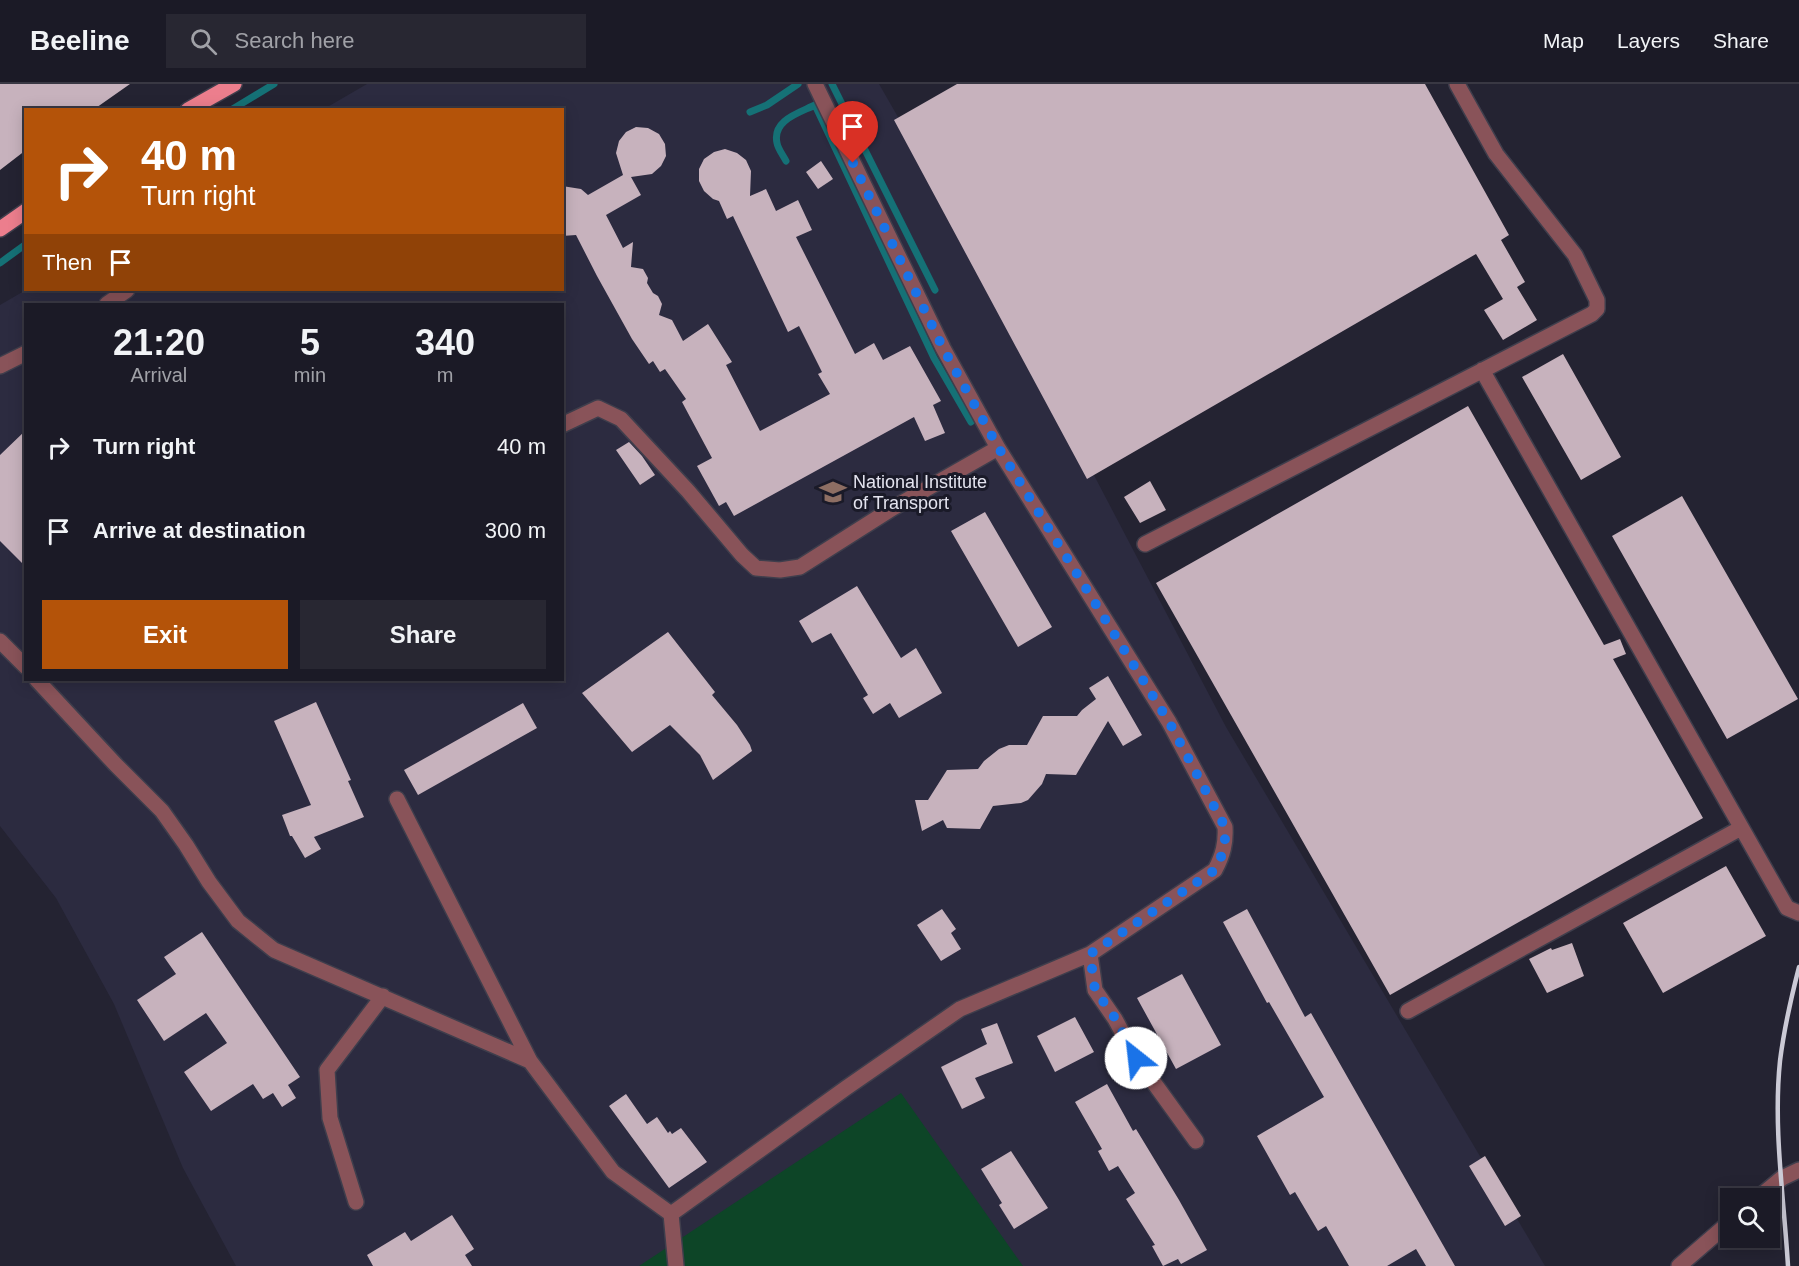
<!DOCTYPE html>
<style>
:root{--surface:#1b1a26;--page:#282732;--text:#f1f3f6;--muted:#a0a1a7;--line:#393843;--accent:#b45309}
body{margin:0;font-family:Arial,sans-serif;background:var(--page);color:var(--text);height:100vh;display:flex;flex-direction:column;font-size:22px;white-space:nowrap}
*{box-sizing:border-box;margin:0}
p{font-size:20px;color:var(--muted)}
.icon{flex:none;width:33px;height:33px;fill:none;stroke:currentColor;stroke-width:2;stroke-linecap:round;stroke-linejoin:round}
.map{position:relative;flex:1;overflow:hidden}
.sheet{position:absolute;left:24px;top:219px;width:540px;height:378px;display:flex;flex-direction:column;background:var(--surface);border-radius:0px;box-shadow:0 3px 15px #0003,0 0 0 2px var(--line)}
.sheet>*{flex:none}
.guide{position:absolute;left:24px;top:24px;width:540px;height:183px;border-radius:0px;box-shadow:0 3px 15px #0003,0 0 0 2px var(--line);background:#b45309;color:#fff;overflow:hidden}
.controls{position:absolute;left:1720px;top:1104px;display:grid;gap:12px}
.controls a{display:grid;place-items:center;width:60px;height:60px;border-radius:0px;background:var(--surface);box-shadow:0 3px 15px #0003,0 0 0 2px var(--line);font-size:30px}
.pin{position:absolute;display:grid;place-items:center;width:51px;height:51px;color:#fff;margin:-62px -26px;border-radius:50% 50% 50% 0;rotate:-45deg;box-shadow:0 0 6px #0007}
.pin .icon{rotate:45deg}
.me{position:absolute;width:66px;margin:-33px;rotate:331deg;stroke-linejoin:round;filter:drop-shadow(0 0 4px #0008)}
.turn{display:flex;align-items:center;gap:21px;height:126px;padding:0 18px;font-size:27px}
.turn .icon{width:78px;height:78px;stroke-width:2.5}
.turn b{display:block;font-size:42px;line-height:51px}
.then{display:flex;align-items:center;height:57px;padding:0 18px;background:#0003;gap:12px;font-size:22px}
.eta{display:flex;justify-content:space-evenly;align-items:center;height:102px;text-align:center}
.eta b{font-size:36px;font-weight:700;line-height:42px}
.cta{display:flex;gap:12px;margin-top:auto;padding:12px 18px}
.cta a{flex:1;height:69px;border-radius:0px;background:var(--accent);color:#fff;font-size:24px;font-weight:700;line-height:69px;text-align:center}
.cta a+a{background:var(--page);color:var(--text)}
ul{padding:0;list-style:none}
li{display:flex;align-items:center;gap:18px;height:84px;padding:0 18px}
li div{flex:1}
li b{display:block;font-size:22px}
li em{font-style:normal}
header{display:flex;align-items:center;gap:36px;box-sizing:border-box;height:84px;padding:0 30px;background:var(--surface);border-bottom:2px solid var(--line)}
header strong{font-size:28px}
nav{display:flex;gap:33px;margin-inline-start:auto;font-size:21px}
.search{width:420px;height:54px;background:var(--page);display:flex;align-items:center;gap:15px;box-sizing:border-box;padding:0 21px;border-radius:0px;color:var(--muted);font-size:22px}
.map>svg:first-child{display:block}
.built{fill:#2c2b40;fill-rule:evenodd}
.green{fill:#0d4527}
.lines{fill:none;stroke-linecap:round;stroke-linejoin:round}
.stream{stroke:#157176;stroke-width:7}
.building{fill:#c7b2bd}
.minor-casing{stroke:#3f3e4c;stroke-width:18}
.major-casing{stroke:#3f3e4c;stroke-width:18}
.minor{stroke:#895359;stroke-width:15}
.major{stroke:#ec7e8d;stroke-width:15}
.rail{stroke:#cbcad6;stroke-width:4.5}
.route{stroke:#1a73e8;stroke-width:10;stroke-dasharray:0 18}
.labels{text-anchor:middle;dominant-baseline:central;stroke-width:6;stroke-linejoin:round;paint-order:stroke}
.poi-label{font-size:18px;fill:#e4e4ef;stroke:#1a1a28;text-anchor:start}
</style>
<header>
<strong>Beeline</strong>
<div class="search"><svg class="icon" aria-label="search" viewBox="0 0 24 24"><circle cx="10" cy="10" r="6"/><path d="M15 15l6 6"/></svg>Search here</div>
<nav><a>Map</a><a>Layers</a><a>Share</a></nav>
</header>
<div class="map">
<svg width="1799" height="1182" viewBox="0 0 1799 1182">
<rect width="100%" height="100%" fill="#242332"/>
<path class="built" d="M367,0H879L989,191L1226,643L1545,1182H236L183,1084L114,920L56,814L0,742V221L26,206H562V26L324,25ZM26,220H562V596H26Z"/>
<path class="green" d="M901,1009L1023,1182H639Z"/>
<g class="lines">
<path class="stream" d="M832,0L935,206
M231,26L274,0
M750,28L767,21L798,0
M786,77C783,71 778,65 777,59C772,36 799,29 815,21L934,274L971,338
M0,179L26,160"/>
</g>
<path class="building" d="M0,0H130L93,26H26V66L0,86Z
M957,0H1425L1509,151L1501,156L1525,198L1517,203L1537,236L1503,256L1484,226L1503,215L1476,170L1087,395L894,36Z
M636,43L648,44L659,50L665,60L666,72L661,82L652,90L631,93L641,111L606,131L623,164L633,158L631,183L643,185L648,194L647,199L653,209L658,212L662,220L659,231L672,236L683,257L708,240L732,278L726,281L760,347L830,310L818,290L822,288L799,242L788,248L733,132L727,135L719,117L713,115L704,107L699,97V85L704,75L714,68L725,65L737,69L746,76L751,87L750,112L766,105L776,127L798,116L812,146L796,153L855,270L874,259L883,276L910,262L941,317L933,321L945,349L925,357L914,333L734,432L726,418L719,422L697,382L712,374L682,318L686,315L665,285L660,288L653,277L649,280L632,255L597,192L576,151L562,152V102L581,105L588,111L623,91L616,69L619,57L626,48Z
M821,77L833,95L818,105L806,88Z
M1563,270L1621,373L1581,396L1522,293Z
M1468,322L1604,561L1620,555L1626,570L1613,575L1703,734L1390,911L1156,499Z
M26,346V483L0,457V371Z
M629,358L642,372L655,391L640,401L616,366Z
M1150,397L1166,426L1140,439L1124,413Z
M1682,412L1798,615L1727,655L1612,452Z
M985,428L1052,543L1018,563L951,447Z
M857,502L901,574L916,564L942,609L899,634L890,619L873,630L863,614L868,611L831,549L812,559L799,537Z
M668,548L715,608L712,611L737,641L750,661L752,667L713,696L700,671L670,641L632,668L582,609Z
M1108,592L1142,651L1123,662L1108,637L1076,691L1046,690L1042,700L1028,716L1021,719L993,722L980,745L947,744L943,736L922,747L915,716H928L947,686L978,685L984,677L999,665L1009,661H1027L1043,632H1077L1082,626L1096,615L1089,604Z
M316,618L351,696L348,697L364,733L314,753L321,765L305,774L292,752H290L282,731L311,721L274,637Z
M523,619L537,644L418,711L404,686Z
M1726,782L1766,852L1663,909L1623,839Z
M942,825L956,845L951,849L961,865L941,877L917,841Z
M1247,825L1305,933L1311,929L1455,1182H1426L1416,1165L1387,1182H1349L1326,1142L1318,1147L1295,1108L1290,1111L1257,1052L1324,1013L1269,918L1267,919L1223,838Z
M202,848L300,993L288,1001L296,1014L282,1023L273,1009L263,1015L253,1000L211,1027L184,988L227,959L206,929L164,957L137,916L176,890L164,873Z
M1572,859L1584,892L1547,909L1529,875L1551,864L1552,866Z
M1182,890L1221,961L1176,985L1137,914Z
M1075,933L1094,968L1055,988L1037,952Z
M997,939L1013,979L975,994L985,1014L962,1025L941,983L987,960L981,945Z
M1107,1000L1133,1047L1136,1045L1179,1116L1207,1166L1181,1180L1178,1175L1163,1182L1152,1162L1155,1161L1126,1115L1135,1109L1118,1082L1109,1087L1098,1067L1102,1065L1075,1018Z
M626,1010L647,1040L657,1033L668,1049L670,1047L672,1050L681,1044L707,1078L669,1104L609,1022Z
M1011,1067L1048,1124L1014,1145L999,1121L1002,1119L981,1085Z
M1485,1072L1521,1132L1505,1142L1469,1082Z
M452,1131L474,1165L465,1171L472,1182H373L367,1171L405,1148L411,1157Z"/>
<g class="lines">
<defs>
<path id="minor" d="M815,0L943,264L998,364L1169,638L1225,743C1226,759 1223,771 1215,786L1090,870L1095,906L1115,935L1136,974L1196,1057
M107,220L127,206
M0,282L26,269
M1482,286L1787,824L1799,829
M562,341L598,324L621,335L688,407L742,471L756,484L780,486L800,483L893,424L998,364
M1145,460L1592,230L1597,225V216L1575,171L1496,70L1457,0
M0,557L26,583
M37,596L116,681L162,727L186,761L209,798L238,837L274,866L530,977L613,1088L671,1130L846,1004L960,925L1090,870
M397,715L530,977
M1408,927L1741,744
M1758,1114L1782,1094L1799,1086
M356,1118L330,1034L327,986L383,912
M671,1130L676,1182
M1679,1182L1731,1137"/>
<path id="major" d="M188,26L234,0
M0,145L26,127"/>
</defs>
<use href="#minor" class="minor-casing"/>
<use href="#major" class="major-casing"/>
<use href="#minor" class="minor"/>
<use href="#major" class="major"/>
<path class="rail" d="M1788,1182C1784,1115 1773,1044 1780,977C1784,945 1791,914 1799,883"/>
</g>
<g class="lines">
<path class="route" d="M853,79L943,264L998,363L1169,638L1225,743C1226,759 1223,771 1215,786L1090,870L1095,906L1115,934L1136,974"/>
</g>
<defs>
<symbol id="university-bare" viewBox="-9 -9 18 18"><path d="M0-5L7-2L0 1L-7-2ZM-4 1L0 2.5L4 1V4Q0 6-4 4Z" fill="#8d6e63" stroke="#1a1a28" stroke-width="2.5" paint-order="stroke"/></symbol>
</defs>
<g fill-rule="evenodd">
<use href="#university-bare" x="814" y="389" width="38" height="38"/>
</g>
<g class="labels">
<g class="poi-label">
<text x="853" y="398">National Institute<tspan x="853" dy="21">of Transport</tspan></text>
</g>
</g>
</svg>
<div class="controls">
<a><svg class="icon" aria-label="search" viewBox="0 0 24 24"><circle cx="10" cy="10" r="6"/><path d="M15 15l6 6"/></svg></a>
</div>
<div class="pin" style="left:853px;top:79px;background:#d93025"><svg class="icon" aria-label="arrive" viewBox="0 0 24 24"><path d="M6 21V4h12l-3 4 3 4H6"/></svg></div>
<svg class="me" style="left:1136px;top:974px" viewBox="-20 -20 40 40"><circle r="19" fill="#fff"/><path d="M0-13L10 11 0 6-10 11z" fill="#1a73e8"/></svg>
<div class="guide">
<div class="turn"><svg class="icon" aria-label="right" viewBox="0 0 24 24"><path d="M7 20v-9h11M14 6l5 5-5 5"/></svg><div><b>40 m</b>Turn right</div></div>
<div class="then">Then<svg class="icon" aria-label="arrive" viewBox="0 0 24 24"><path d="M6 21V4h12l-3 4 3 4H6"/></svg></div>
</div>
<section class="sheet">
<div class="eta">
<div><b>21:20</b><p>Arrival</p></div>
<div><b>5</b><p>min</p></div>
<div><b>340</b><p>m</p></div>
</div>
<ul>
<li><svg class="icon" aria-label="right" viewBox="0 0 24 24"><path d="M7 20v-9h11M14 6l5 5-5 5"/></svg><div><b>Turn right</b></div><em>40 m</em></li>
<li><svg class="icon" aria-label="arrive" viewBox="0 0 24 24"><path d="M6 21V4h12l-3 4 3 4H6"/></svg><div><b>Arrive at destination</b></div><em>300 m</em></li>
</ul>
<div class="cta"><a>Exit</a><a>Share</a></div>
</section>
</div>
